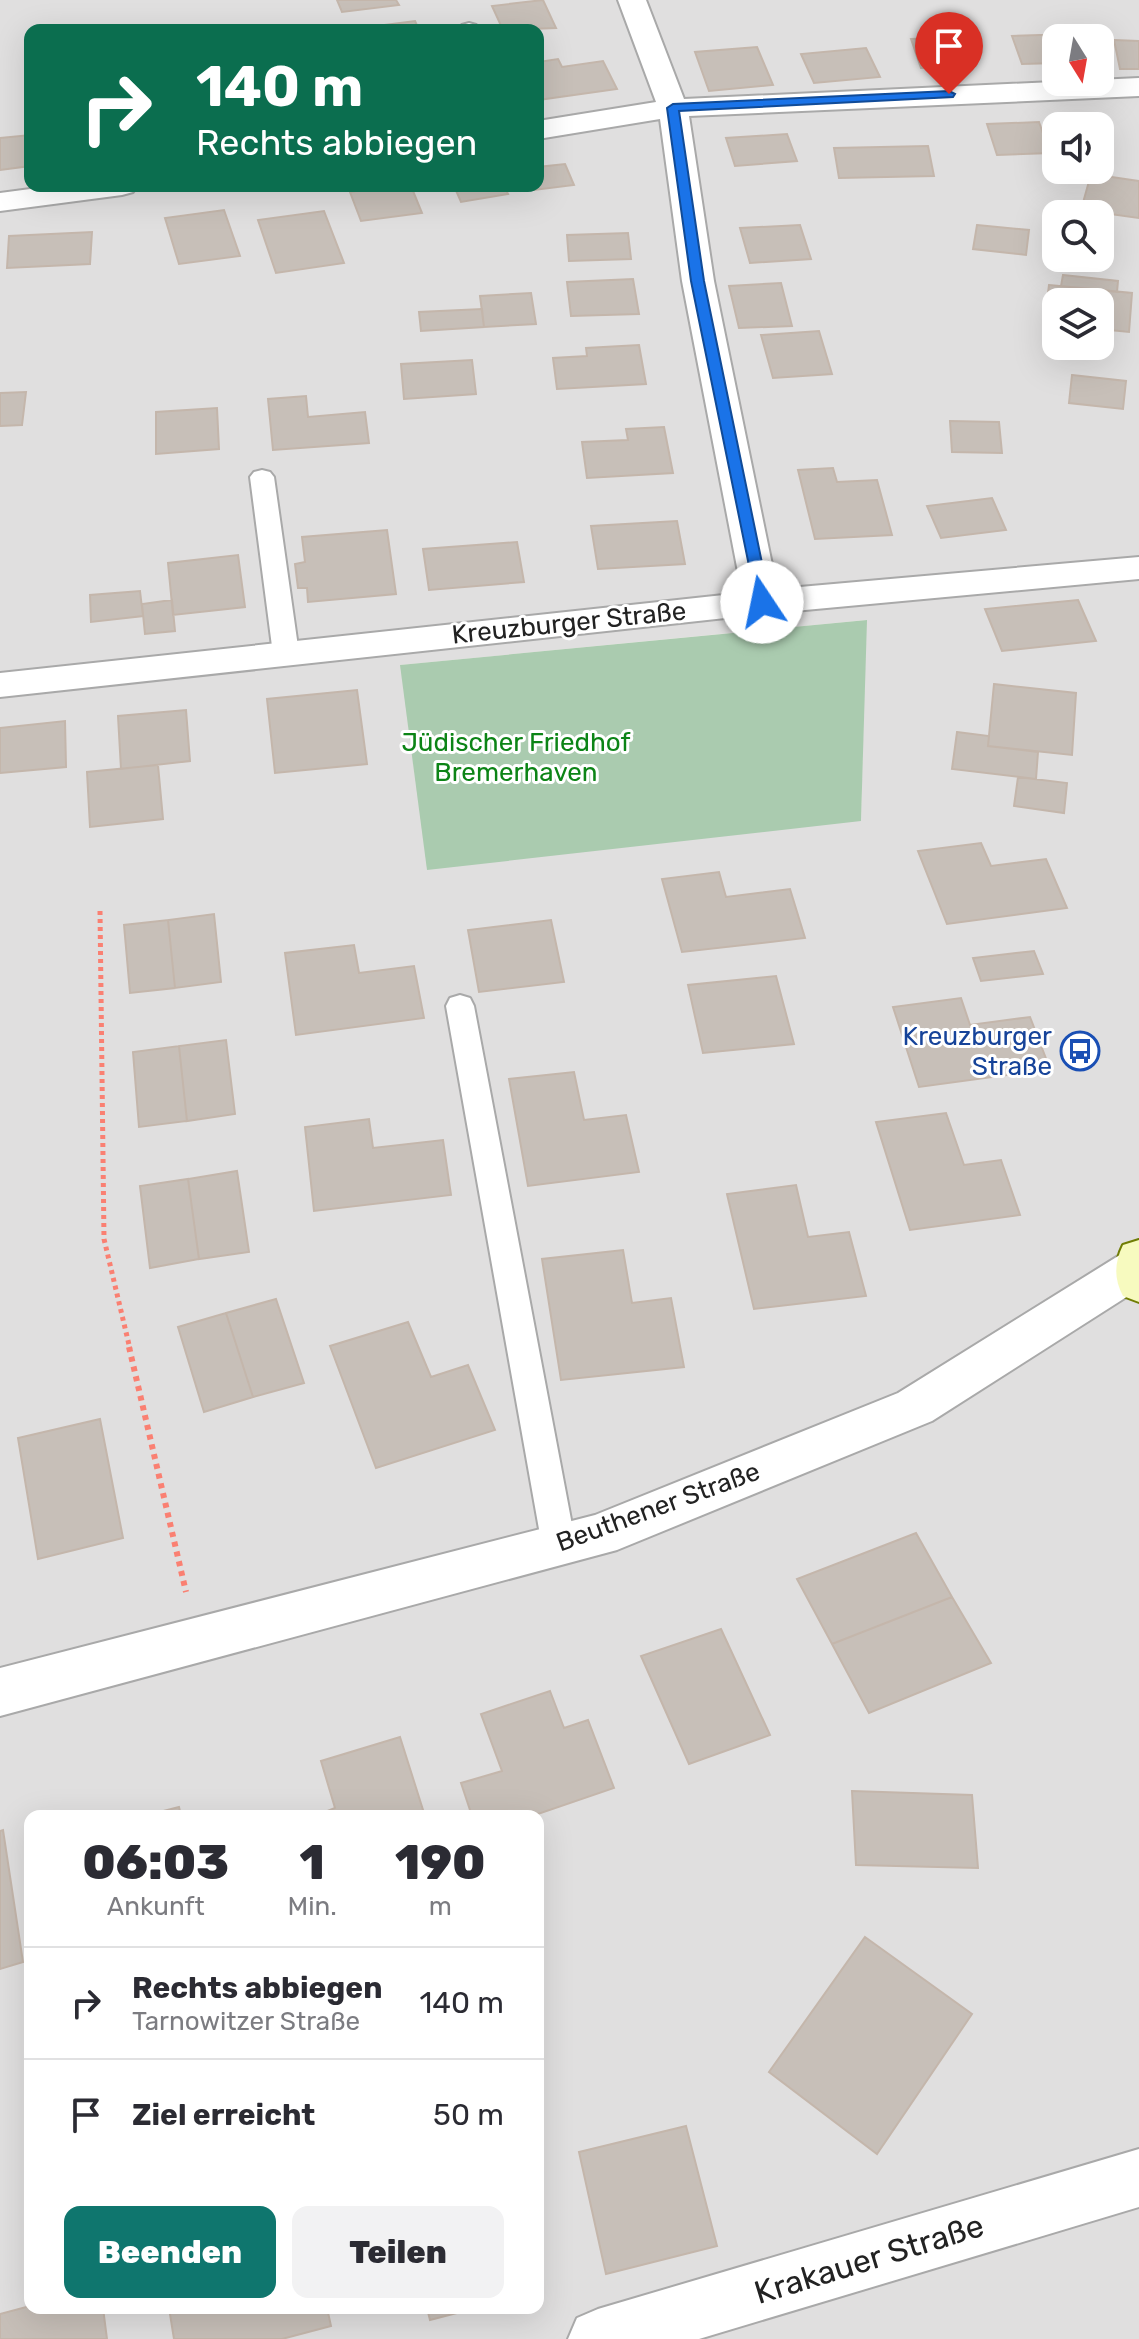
<!DOCTYPE html>
<html lang="de">
<meta charset="utf-8">
<style>
:root{--surface:#fff;--page:#f2f2f3;--text:#2b2b33;--muted:#7c7c81;--line:#e1e1e2;--accent:#0f766e}
body{margin:0;font-family:Rubik,sans-serif;background:var(--page);color:var(--text);height:100vh;display:flex;flex-direction:column;font-size:30px;white-space:nowrap}
*{box-sizing:border-box;margin:0}
p{font-size:26px;color:var(--muted)}
.icon{flex:none;width:44px;height:44px;fill:none;stroke:currentColor;stroke-width:2;stroke-linecap:round;stroke-linejoin:round}
.map{position:relative;flex:1;overflow:hidden}
.sheet{position:absolute;left:24px;top:1810px;width:520px;height:504px;display:flex;flex-direction:column;background:var(--surface);border-radius:16px;box-shadow:0 8px 32px #0002}
.sheet>*{flex:none}
.hud{position:absolute;left:24px;top:24px;width:520px;height:168px;border-radius:16px;box-shadow:0 8px 32px #0002;background:#0b6e4f;color:#fff;overflow:hidden}
.needle{width:52px;rotate:169deg}
.controls{position:absolute;left:1042px;top:24px;display:grid;gap:16px}
.controls a{display:grid;place-items:center;width:72px;height:72px;border-radius:16px;background:var(--surface);box-shadow:0 8px 32px #0002;font-size:40px}
.pin{position:absolute;display:grid;place-items:center;width:68px;height:68px;color:#fff;margin:-82px -34px;border-radius:50% 50% 50% 0;rotate:-45deg;box-shadow:0 0 8px #0007}
.pin .icon{rotate:45deg}
.me{position:absolute;width:88px;margin:-44px;rotate:349deg;stroke-linejoin:round;filter:drop-shadow(0 0 6px #0008)}
.turn{display:flex;align-items:center;gap:28px;height:168px;padding:0 40px;font-size:36px}
.turn .icon{width:104px;height:104px;stroke-width:2.5}
.turn b{display:block;font-size:56px;line-height:68px}
.eta{display:flex;justify-content:space-evenly;align-items:center;height:136px;text-align:center}
.eta b{font-size:48px;font-weight:800;line-height:56px}
.action{display:flex;gap:16px;margin-top:auto;padding:16px 40px}
.action a{flex:1;height:92px;border-radius:16px;background:var(--accent);color:#fff;font-size:32px;font-weight:800;line-height:92px;text-align:center}
.action a+a{background:var(--page);color:var(--text)}
ul{padding:0;list-style:none}
li{display:flex;align-items:center;gap:24px;height:112px;padding:0 40px;border-top:2px solid var(--line)}
li div{flex:1}
li b{display:block;font-size:30px}
li em{font-style:normal}
.map>svg:first-child{display:block}
.residential{fill:#e0dfdf;fill-rule:evenodd}
.cemetery{fill:#aacbaf}
.building{fill:#c7bfb8;stroke:#c4b6ab;stroke-width:2}
.lines{fill:none;stroke-linecap:round;stroke-linejoin:round}
.lane-casing{stroke:#a9a9a9;stroke-width:4}
.street-casing{stroke:#a9a9a9;stroke-width:4}
.secondary-casing{stroke:#707d05;stroke-width:4}
.path-far1{stroke:#fa8072;stroke-width:5;stroke-dasharray:4 4;stroke-linecap:butt}
.path{stroke:#fa8072;stroke-width:6;stroke-dasharray:5 5;stroke-linecap:butt}
.lane{fill:#fff;fill-rule:evenodd}
.street{fill:#fff;fill-rule:evenodd}
.secondary{fill:#f7fabf;fill-rule:evenodd}
.route{fill:#1a73e8;stroke:#114b97;stroke-width:2}
.labels{text-anchor:middle;dominant-baseline:central;stroke-width:6;stroke-linejoin:round;paint-order:stroke}
.street-label{font-size:26px;fill:#222;stroke:#fff}
.park-label{font-size:26px;fill:#0c8416;stroke:#fff}
.transit-label{font-size:26px;fill:#164399;stroke:#fff;text-anchor:end}
.near-street-label{font-size:32px;fill:#222;stroke:#fff}
</style>
<div class="map">
<svg width="1139" height="2339" viewBox="0 0 1139 2339">
<rect width="100%" height="100%" fill="#f2efe9"/>
<path class="residential" d="M0,0H1139V2339H0ZM30,30H538V186H30ZM1056,38H1100V82H1056ZM1056,126H1100V170H1056ZM1056,214H1100V258H1056ZM1056,302H1100V346H1056ZM866,620L861,820L400,666V665ZM30,1816H538V2308H30Z"/>
<path class="cemetery" d="M867,620L861,821L427,870L400,665Z"/>
<path class="building" d="M337,0H396L399,5L342,12Z
M543,0L556,28L503,30L492,6Z
M415,21L419,30L361,28Z
M1073,34L1074,38H1056V63L1022,64L1012,36Z
M964,37L975,66L921,68L911,39Z
M1114,40L1139,41V69H1120Z
M757,47L773,85L709,91L695,52Z
M866,48L880,77L814,83L801,54Z
M558,59L562,67L603,61L617,89L538,100V62Z
M1039,122L1050,153L997,155L987,124Z
M787,134L797,161L735,166L726,138Z
M30,135V166L0,170V138Z
M928,146L934,176L839,178L834,148Z
M565,164L574,185L534,190L532,186H538V167Z
M1091,174L1139,181V218L1081,210Z
M394,186H411L422,213L361,221L350,192Z
M454,186H504L508,194L461,202Z
M224,210L240,256L179,264L165,218Z
M324,211L344,263L276,273L258,220Z
M800,225L811,259L750,263L740,228Z
M977,225L1029,230L1026,255L973,249Z
M92,232L90,264L7,268L9,236Z
M628,233L631,259L569,261L567,235Z
M1063,275L1118,281L1117,292L1061,286Z
M633,279L639,314L571,316L567,282Z
M781,283L792,326L739,328L729,286Z
M1049,285L1132,293L1129,332L1100,329V302H1056V325L1044,323Z
M531,293L536,324L484,327L480,296Z
M482,309L484,327L421,331L419,312Z
M819,331L832,374L773,378L761,335Z
M639,345L646,384L557,389L553,358L587,356L586,348Z
M472,360L476,394L404,399L401,364Z
M1072,375L1126,381L1123,409L1069,403Z
M26,392L22,425L0,426V393Z
M306,396L308,417L365,412L369,443L273,450L268,399Z
M217,408L219,449L156,454V412Z
M950,421L999,422L1002,453L952,452Z
M664,427L673,473L587,478L582,442L628,440L626,429Z
M833,468L837,482L877,480L892,535L815,539L798,470Z
M992,498L1006,530L941,538L927,506Z
M677,521L685,564L598,569L591,526Z
M387,530L396,594L308,602L307,588H298L295,564L305,562L302,537Z
M517,542L524,582L429,590L423,549Z
M238,555L245,607L173,615L168,563Z
M140,591L143,616L91,622L90,595Z
M172,600L175,631L145,634L142,604Z
M1078,600L1096,641L1002,651L985,609Z
M994,684L1076,693L1072,755L988,746Z
M357,690L367,764L275,773L267,699Z
M186,710L190,761L121,769L118,716Z
M65,721L66,767L0,773V728Z
M957,732L989,736L988,746L1038,752L1036,779L952,769Z
M158,765L163,819L90,827L87,772Z
M1018,777L1067,783L1064,813L1014,806Z
M981,843L991,866L1046,859L1067,908L947,924L918,851Z
M719,872L726,897L790,889L805,938L682,952L662,879Z
M214,914L221,982L175,988L168,920Z
M168,920L175,988L130,993L124,925Z
M551,920L564,982L479,992L468,930Z
M354,945L359,973L414,966L424,1018L296,1035L285,953Z
M1034,951L1043,974L981,981L973,958Z
M776,976L794,1044L703,1053L688,985Z
M961,998L970,1025L1030,1017L1050,1069L919,1087L893,1007Z
M226,1040L235,1114L187,1121L179,1046Z
M179,1046L187,1121L139,1127L133,1052Z
M574,1072L584,1120L626,1115L639,1172L528,1186L509,1079Z
M946,1113L964,1165L1001,1160L1020,1215L910,1230L876,1122Z
M369,1119L373,1148L443,1140L451,1195L314,1211L305,1127Z
M237,1171L249,1252L199,1259L188,1179Z
M188,1179L199,1259L150,1268L140,1186Z
M796,1185L808,1237L849,1232L866,1296L754,1309L727,1194Z
M623,1250L632,1303L671,1298L684,1367L561,1380L542,1259Z
M276,1299L304,1383L253,1397L226,1313Z
M226,1313L253,1397L204,1412L178,1327Z
M408,1322L431,1377L468,1365L495,1430L376,1468L330,1346Z
M100,1419L123,1538L38,1559L18,1438Z
M916,1533L952,1597L832,1644L797,1579Z
M952,1597L991,1663L869,1713L832,1644Z
M721,1629L770,1735L689,1764L641,1656Z
M550,1691L564,1728L588,1720L614,1788L532,1816H472L461,1783L502,1771L481,1714Z
M400,1737L424,1813L413,1816H315L335,1808L321,1761Z
M852,1791L972,1795L978,1868L856,1865Z
M179,1807L181,1816H144Z
M3,1830L23,1962L0,1969V1831Z
M865,1937L972,2014L877,2154L769,2072Z
M686,2126L717,2246L606,2274L579,2152Z
M30,2306L103,2308L107,2339H0V2314Z
M169,2308H327L331,2326L282,2339H174Z
M427,2308H476L430,2320Z"/>
<g class="lines">
<defs>
<path id="lane" d="M469,23L476,25L479,30H459L462,25Z
M262,470L270,472L274,477L299,654L295,660L286,662L277,660L273,654L250,477L254,472Z
M460,995L470,998L474,1006L576,1546L571,1556L559,1561L547,1556L542,1546L446,1006L450,998Z"/>
<path id="street" d="M618,0H646L684,99L1139,78V96L689,116L714,281L777,589L1139,557V579L762,614L0,697V673L742,593L682,281L660,119L538,139V121L656,102Z
M53,186H137L133,192L122,195L0,211V193Z
M1139,1248V1289L932,1421L617,1550L0,1716V1668L595,1515L898,1393L1123,1253Z
M1139,2149V2207L699,2339H568L577,2318L598,2309Z"/>
<path id="secondary" d="M1139,1240V1302L1123,1296C1114,1279 1114,1263 1123,1245Z"/>
</defs>
<use href="#lane" class="lane-casing"/>
<use href="#street" class="street-casing"/>
<use href="#secondary" class="secondary-casing"/>
<path class="path-far1" d="M100,911L104,1239L130,1349"/>
<path class="path" d="M129,1347L186,1592"/>
<use href="#lane" class="lane"/>
<use href="#street" class="street"/>
<use href="#secondary" class="secondary"/>
</g>
<path class="route" d="M949,91L955,94L953,97L679,111L704,281L770,602L762,607L757,605L691,281L667,108L673,104Z"/>
<defs>
<symbol id="bus-ring" viewBox="-11 -11 22 22"><circle r="9.5" fill="#fff" stroke="#1a4fb4" stroke-width="1.5"/><path d="M-5-6H5V4H4V6H2V4H-2V6H-4V4H-5ZM-3.5-4V0h7V-4ZM-3.5 1.2v1.5H-2V1.2ZM2 1.2v1.5H3.5V1.2Z" fill="#1a4fb4"/></symbol>
</defs>
<g fill-rule="evenodd">
<use href="#bus-ring" x="1058" y="1029" width="44" height="44"/>
</g>
<g class="labels">
<g class="street-label">
<text transform="translate(569 623) rotate(-6)">Kreuzburger Straße</text>
<text transform="translate(658 1507) rotate(-20)">Beuthener Straße</text>
</g>
<g class="park-label">
<text x="516" y="742">Jüdischer Friedhof<tspan x="516" dy="30">Bremerhaven</tspan></text>
</g>
<g class="transit-label">
<text x="1052" y="1036">Kreuzburger<tspan x="1052" dy="30">Straße</tspan></text>
</g>
<g class="near-street-label">
<text transform="translate(869 2259) rotate(-17)">Krakauer Straße</text>
</g>
</g>
</svg>
<div class="controls">
<a><svg class="needle" viewBox="-14 -14 28 28"><path d="M0-13l5 13h-10z" fill="#e53935"/><path d="M0 13l5-13h-10z" fill="#7c7c81"/></svg></a>
<a><svg class="icon" aria-label="sound" viewBox="0 0 24 24"><path d="M4 9h4l5-4v14l-5-4H4zM17 9q2 3 0 6"/></svg></a>
<a><svg class="icon" aria-label="search" viewBox="0 0 24 24"><circle cx="10" cy="10" r="6"/><path d="M15 15l6 6"/></svg></a>
<a><svg class="icon" aria-label="layers" viewBox="0 0 24 24"><path d="M12 4l9 5-9 5-9-5zM3 14l9 5 9-5"/></svg></a>
</div>
<div class="pin" style="left:949px;top:94px;background:#d93025"><svg class="icon" aria-label="arrive" viewBox="0 0 24 24"><path d="M6 21V4h12l-3 4 3 4H6"/></svg></div>
<svg class="me" style="left:762px;top:602px" viewBox="-20 -20 40 40"><circle r="19" fill="#fff"/><path d="M0-13L10 11 0 6-10 11z" fill="#1a73e8"/></svg>
<div class="hud">
<div class="turn"><svg class="icon" aria-label="right" viewBox="0 0 24 24"><path d="M7 20v-9h11M14 6l5 5-5 5"/></svg><div><b>140 m</b>Rechts abbiegen</div></div>
</div>
<section class="sheet">
<div class="eta">
<div><b>06:03</b><p>Ankunft</p></div>
<div><b>1</b><p>Min.</p></div>
<div><b>190</b><p>m</p></div>
</div>
<ul>
<li><svg class="icon" aria-label="right" viewBox="0 0 24 24"><path d="M7 20v-9h11M14 6l5 5-5 5"/></svg><div><b>Rechts abbiegen</b><p>Tarnowitzer Straße</p></div><em>140 m</em></li>
<li><svg class="icon" aria-label="arrive" viewBox="0 0 24 24"><path d="M6 21V4h12l-3 4 3 4H6"/></svg><div><b>Ziel erreicht</b></div><em>50 m</em></li>
</ul>
<div class="action"><a>Beenden</a><a>Teilen</a></div>
</section>
</div>
